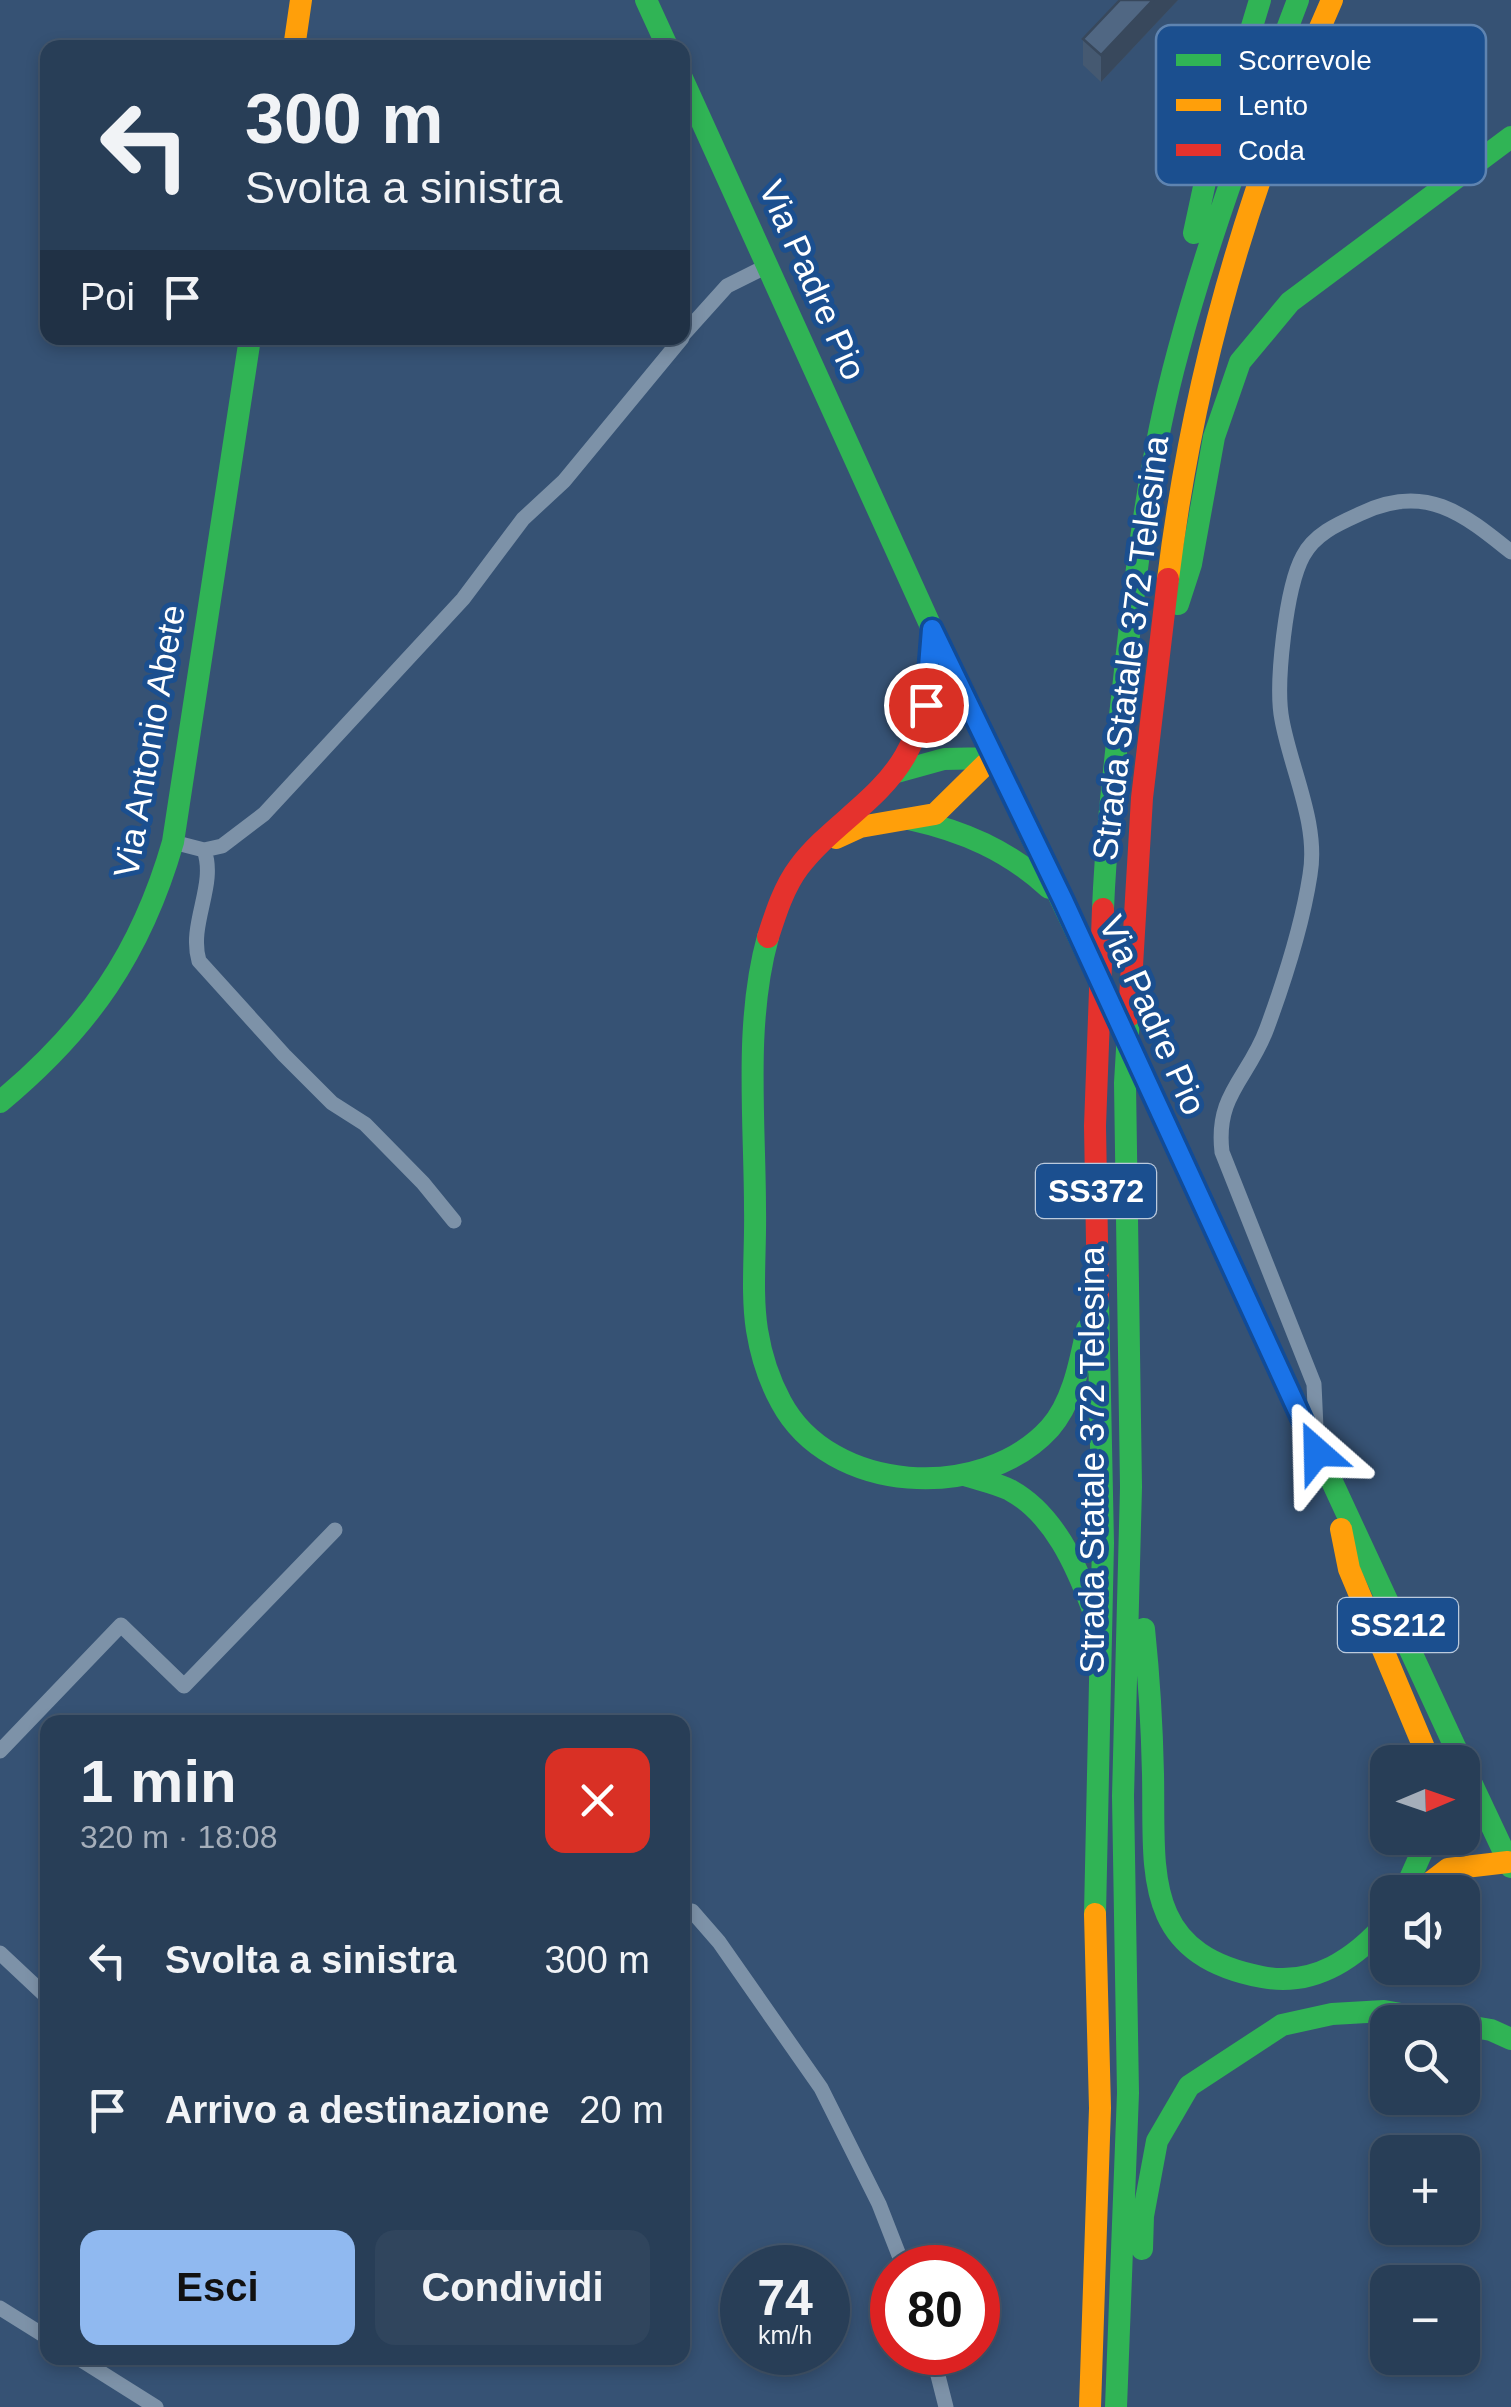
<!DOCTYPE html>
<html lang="it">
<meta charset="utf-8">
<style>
:root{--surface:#283e57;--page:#30455d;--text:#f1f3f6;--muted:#a5aeba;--line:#44576d;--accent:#90b9f0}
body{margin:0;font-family:Arial,sans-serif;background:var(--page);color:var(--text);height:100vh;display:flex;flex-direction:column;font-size:38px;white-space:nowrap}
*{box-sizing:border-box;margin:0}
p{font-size:32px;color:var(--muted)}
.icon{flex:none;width:55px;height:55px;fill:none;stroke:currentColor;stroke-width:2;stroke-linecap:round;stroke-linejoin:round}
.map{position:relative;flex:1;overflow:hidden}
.panel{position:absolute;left:40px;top:1715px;width:650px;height:650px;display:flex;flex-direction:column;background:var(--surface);border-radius:20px;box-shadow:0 5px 15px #0003,0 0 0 2px var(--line)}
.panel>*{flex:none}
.banner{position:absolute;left:40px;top:40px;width:650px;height:305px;border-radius:20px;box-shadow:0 5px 15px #0003,0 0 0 2px var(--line);background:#283e57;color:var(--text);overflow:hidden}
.needle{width:65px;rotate:88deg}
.buttons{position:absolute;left:1370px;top:1745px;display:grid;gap:20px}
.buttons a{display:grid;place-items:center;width:110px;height:110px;border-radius:20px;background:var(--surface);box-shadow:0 5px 15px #0003,0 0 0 2px var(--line);font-size:50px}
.speed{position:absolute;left:720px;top:2245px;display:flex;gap:20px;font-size:50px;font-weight:700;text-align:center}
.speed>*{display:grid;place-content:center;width:130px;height:130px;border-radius:50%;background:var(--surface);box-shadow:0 5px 15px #0003,0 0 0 2px var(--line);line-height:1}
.speed small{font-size:25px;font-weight:400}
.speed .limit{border:15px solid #d22;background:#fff;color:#111}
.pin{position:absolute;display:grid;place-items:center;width:85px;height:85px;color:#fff;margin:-42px;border:5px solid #fff;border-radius:50%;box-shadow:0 2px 10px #0007}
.me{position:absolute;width:110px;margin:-55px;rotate:335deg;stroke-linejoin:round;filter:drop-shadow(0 0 8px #0008)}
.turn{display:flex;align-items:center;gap:35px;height:210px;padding:0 40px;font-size:45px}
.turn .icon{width:130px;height:130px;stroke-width:2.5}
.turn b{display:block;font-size:70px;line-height:85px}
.then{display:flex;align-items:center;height:95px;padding:0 40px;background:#0003;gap:20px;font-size:38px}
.round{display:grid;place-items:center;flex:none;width:105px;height:105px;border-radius:20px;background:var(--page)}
.overview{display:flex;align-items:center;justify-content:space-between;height:170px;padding:0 40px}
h1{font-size:60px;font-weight:700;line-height:75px}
.button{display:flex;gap:20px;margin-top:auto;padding:20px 40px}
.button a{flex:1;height:115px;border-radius:20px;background:var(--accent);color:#111;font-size:40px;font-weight:700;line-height:115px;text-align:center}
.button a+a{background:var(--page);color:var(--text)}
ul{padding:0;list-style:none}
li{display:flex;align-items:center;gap:30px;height:150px;padding:0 40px}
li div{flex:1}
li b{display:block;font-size:38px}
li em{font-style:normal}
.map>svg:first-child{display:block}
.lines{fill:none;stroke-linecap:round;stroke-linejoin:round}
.street{stroke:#7d92a8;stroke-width:15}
.fast{stroke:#30b455;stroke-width:22}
.slow{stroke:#ff9f0a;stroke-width:22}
.jam{stroke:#e5322d;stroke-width:22}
.wall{fill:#455971}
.shaded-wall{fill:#38485c}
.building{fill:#506783;stroke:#38485c;stroke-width:2.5}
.route-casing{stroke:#114b97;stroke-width:25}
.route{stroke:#1a73e8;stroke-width:18}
.labels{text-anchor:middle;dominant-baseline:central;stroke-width:10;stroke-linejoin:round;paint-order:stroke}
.shield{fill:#1b4f8f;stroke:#bbcadd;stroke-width:2.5}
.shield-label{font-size:32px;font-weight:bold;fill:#fff}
.street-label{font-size:35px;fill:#fff;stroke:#1b4f8f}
.key{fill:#1b4f8f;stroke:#5f84b1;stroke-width:2.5}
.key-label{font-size:28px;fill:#fff}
</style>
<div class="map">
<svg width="1511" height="2407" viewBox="0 0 1511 2407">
<rect width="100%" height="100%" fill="#365274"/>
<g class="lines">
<path class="street" d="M682,336L727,286L769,265
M173,842L204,850L222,846L264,814L463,599L523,519L564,481L682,338
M204,850C217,885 188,924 199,961L284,1055L332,1103L365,1124L423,1183L454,1221
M1316,1428L1314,1384L1222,1152C1215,1094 1249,1078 1267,1028C1285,979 1302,927 1310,875C1319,824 1291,770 1282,720C1275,685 1286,587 1303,556C1315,533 1340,523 1362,513C1425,483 1463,513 1511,552
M0,1751L121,1625L184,1686L335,1530
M682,1909L692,1911L719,1942L821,2088L879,2204L904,2268
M0,1953L48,1998
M0,2308L48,2338
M932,2352L946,2407
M78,2358L156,2407"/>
<path class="fast" d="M646,0L668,48
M682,78L932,629
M1194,233L1205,182L1260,0
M1178,604L1191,564L1214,437L1240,362L1290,302L1511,137
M936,636L1098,978
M897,772L944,759L992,758
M909,819C963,831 1008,850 1049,888
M1103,909C1106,835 1115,762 1123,689C1135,577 1148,462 1178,352C1210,232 1254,116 1298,0
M768,937C744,1023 755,1121 755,1209C756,1248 751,1292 757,1330C761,1355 769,1380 781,1402C830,1494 982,1503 1050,1428C1073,1402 1080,1362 1087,1329
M0,1102C89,1028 141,953 173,842L250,338
M1258,1322L1462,1762
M965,1475C980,1480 996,1483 1010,1490C1054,1514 1076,1565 1093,1610
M1144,1629C1149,1677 1152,1726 1153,1774C1155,1870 1140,1954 1262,1977C1314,1987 1355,1959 1388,1921
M1462,1763L1511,1867
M1404,1892L1428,1838
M1095,1914L1103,1543L1098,1299
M1462,2025L1491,2030L1511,2039
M1142,2249L1143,2216L1157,2141L1189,2086L1282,2025L1332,2014L1384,2011L1447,2022
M1116,2407L1128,2093L1123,1796L1131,1487L1125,1083L1129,1016"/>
<path class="slow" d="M294,48L301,0
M1168,579C1187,425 1224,273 1279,127C1295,84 1314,42 1332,0
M836,838L860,827L935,814L992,758
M1130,1047L1258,1322
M1341,1529L1349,1569L1430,1762
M1418,1892L1448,1869L1508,1862
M1090,2407L1100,2108L1095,1914"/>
<path class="jam" d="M768,937C776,912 784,887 799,867C830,826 879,801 905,756C928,717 930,672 932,629
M1129,1016L1142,798L1168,579
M1098,1299L1095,1126L1103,909"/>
</g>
<path class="wall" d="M1120,0H1178L1101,82L1083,65V39Z"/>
<path class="shaded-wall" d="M1153,0H1178L1101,82V55Z"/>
<path class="building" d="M1120,0H1153L1101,55L1083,39Z"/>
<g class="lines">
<defs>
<path id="route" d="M926,705L932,629L1063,900L1317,1452"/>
</defs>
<use href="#route" class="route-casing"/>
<use href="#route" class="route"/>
</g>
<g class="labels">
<g class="shield">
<rect x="1036" y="1164" width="120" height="54" rx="8"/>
<rect x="1338" y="1598" width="120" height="54" rx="8"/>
</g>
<g class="shield-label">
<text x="1096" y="1191">SS372</text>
<text x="1398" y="1625">SS212</text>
</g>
<g class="street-label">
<text transform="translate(813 280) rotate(66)">Via Padre Pio</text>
<text transform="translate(1130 648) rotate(-83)">Strada Statale 372 Telesina</text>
<text transform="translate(149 741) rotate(-80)">Via Antonio Abete</text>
<text transform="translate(1153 1015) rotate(66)">Via Padre Pio</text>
<text transform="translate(1091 1460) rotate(-90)">Strada Statale 372 Telesina</text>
</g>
</g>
<rect x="1156" y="25" width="330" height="160" rx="15" class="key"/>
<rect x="1176" y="54" width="45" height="12" fill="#30b455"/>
<rect x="1176" y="99" width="45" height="12" fill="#ff9f0a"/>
<rect x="1176" y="144" width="45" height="12" fill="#e5322d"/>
<g class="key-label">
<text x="1238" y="70">Scorrevole</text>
<text x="1238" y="115">Lento</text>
<text x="1238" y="160">Coda</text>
</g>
</svg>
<div class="buttons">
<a><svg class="needle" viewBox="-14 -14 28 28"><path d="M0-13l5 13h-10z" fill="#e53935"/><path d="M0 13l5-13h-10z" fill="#a5aeba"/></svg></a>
<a><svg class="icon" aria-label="sound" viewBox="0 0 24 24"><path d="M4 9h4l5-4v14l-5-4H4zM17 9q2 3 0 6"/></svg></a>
<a><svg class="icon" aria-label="search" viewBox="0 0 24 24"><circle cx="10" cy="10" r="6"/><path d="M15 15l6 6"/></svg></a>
<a>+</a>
<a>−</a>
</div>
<div class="speed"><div>74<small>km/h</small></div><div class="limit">80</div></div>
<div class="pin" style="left:926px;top:705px;background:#d93025"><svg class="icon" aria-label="arrive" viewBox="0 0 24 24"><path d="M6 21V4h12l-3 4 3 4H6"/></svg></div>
<svg class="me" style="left:1317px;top:1452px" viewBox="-20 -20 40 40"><path d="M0-17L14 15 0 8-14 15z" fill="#1a73e8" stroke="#fff" stroke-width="4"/></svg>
<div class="banner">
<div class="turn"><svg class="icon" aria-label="left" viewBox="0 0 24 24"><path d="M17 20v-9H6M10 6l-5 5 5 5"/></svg><div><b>300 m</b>Svolta a sinistra</div></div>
<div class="then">Poi<svg class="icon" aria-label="arrive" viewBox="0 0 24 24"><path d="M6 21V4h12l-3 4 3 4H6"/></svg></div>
</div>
<section class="panel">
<div class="overview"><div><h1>1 min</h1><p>320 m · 18:08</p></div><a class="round" style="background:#d93025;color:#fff"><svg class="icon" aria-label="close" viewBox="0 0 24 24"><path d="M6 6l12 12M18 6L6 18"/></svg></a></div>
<ul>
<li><svg class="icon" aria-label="left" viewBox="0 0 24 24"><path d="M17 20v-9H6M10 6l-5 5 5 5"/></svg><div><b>Svolta a sinistra</b></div><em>300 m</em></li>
<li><svg class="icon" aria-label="arrive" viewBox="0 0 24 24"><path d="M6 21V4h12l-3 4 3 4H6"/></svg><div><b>Arrivo a destinazione</b></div><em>20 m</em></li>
</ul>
<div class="button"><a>Esci</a><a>Condividi</a></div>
</section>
</div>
